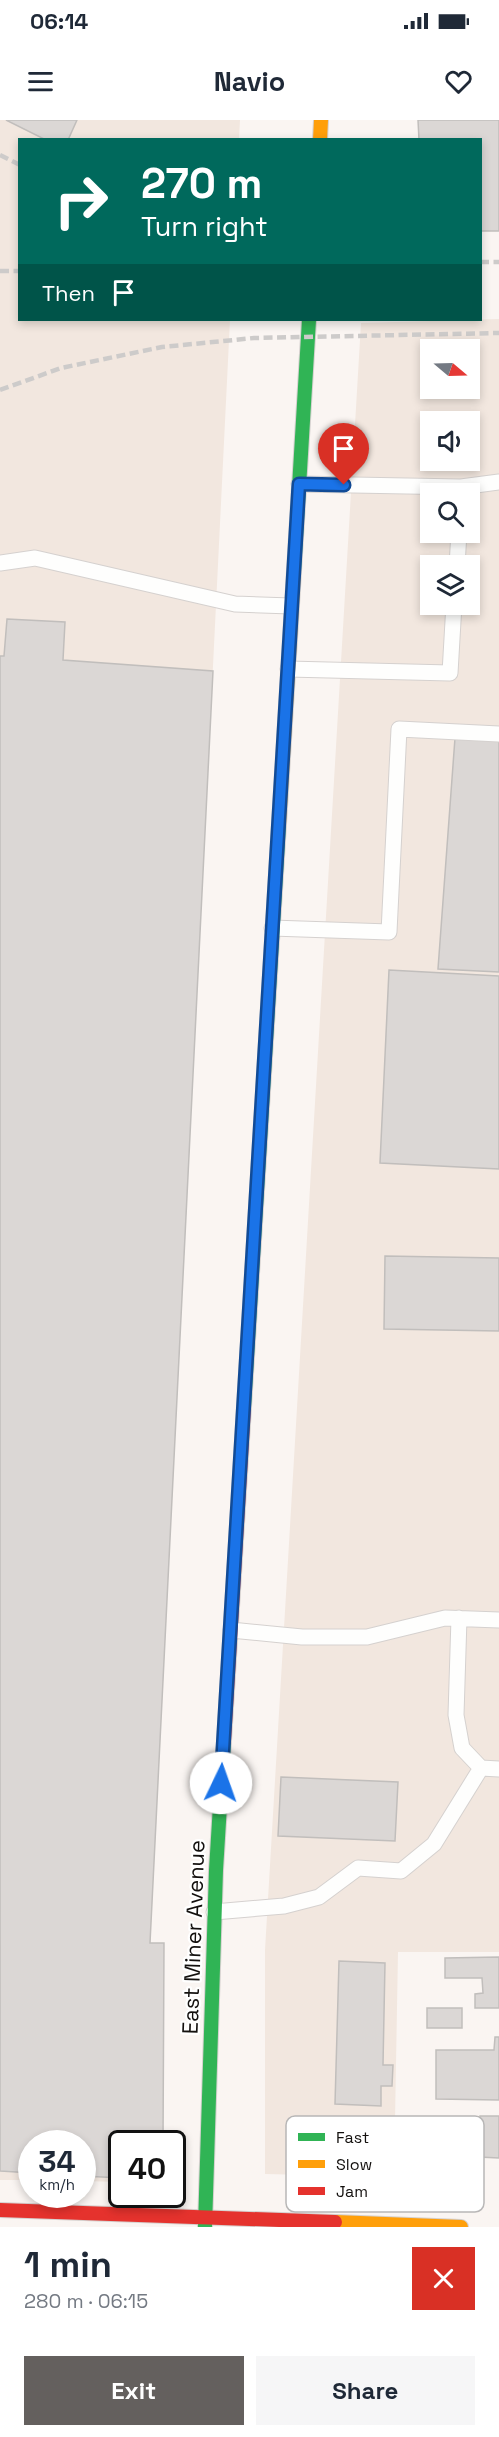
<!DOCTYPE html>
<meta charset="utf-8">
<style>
:root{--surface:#fff;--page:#f6f6f7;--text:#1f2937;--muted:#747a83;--accent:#64605e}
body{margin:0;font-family:"Space Grotesk",sans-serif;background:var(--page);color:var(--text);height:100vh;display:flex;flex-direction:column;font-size:22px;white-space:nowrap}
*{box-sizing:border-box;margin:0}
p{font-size:20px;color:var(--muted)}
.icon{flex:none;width:33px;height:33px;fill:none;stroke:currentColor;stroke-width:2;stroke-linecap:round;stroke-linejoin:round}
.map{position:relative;height:2107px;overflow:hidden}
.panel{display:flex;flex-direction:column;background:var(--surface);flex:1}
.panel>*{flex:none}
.guide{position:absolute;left:18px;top:18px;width:464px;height:183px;border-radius:0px;box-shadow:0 3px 9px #0003;background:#00695c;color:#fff;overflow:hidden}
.needle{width:39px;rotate:109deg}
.controls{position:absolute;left:420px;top:219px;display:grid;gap:12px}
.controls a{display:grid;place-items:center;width:60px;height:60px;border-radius:0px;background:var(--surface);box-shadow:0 3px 9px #0003;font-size:30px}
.speed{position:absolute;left:18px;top:2010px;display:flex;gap:12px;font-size:30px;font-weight:700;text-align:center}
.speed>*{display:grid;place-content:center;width:78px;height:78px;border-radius:50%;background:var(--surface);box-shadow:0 3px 9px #0003;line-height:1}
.speed small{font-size:15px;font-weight:400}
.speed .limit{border:3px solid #111;border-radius:9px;background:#fff;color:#111}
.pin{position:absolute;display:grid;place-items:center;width:51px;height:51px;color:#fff;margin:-62px -26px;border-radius:50% 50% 50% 0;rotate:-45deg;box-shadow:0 0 6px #0007}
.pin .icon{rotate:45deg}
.me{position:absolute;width:66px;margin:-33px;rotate:3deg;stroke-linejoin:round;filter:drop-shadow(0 0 4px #0008)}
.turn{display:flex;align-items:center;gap:21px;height:126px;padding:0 24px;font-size:27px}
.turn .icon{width:78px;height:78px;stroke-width:2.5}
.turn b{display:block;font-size:42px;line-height:51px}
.then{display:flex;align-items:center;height:57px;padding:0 24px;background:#0003;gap:12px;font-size:22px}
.round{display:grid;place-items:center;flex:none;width:63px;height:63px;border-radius:0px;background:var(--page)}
.summary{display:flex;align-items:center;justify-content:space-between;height:102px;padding:0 24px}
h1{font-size:36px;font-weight:700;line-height:45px}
.button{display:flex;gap:12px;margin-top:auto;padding:12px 24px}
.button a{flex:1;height:69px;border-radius:0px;background:var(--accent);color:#fff;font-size:24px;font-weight:700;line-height:69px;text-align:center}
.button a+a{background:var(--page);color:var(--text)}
.status{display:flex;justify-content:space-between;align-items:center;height:42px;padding:0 30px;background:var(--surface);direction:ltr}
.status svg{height:16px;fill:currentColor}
header{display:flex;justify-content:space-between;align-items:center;height:78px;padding:0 24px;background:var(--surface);font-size:27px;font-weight:700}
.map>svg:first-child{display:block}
.built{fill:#f2e7df;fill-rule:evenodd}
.building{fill:#dbd7d5;stroke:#c1bebc;stroke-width:1.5}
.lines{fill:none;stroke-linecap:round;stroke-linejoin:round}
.lane-casing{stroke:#d5d1cf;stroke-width:17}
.fast-casing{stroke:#d5d1cf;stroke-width:16}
.slow-casing{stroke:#d5d1cf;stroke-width:16}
.jam-casing{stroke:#d5d1cf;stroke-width:16}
.lane{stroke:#fefefd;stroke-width:15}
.fast{stroke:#30b455;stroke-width:14}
.slow{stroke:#ff9f0a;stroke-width:14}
.jam{stroke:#e5322d;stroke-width:14}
.rail{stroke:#cdcbca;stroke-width:4.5;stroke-dasharray:9 4.5;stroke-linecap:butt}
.route-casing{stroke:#114b97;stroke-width:15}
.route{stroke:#1a73e8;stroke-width:10}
.labels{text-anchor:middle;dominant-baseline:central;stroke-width:4.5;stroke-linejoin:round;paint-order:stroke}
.street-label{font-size:22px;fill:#13100e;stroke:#fff}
.key{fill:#fff;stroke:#b8b7b7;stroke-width:1.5}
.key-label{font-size:16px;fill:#13100e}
</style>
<div class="status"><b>06:14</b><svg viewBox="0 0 49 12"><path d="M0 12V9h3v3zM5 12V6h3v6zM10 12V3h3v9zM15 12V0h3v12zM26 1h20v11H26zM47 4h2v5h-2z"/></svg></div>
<header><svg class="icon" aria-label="menu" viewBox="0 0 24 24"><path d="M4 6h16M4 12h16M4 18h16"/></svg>Navio<svg class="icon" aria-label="heart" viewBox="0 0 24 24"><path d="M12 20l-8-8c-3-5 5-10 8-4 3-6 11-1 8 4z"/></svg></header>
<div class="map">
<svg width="499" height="2107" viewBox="0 0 499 2107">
<rect width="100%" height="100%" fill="#faf5f2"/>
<path class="built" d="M0,0H240L239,19L20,20V200H230L150,1828L122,2024L121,2062L83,2061L82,2024H32L31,2060H0Z
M499,199V1832H398L394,2057L265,2054V1830L361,203ZM430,230H470V268H430ZM430,302H470V340H430ZM430,374H470V412H430ZM430,446H470V484H430Z"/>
<path class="building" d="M6,0H77L68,20H46Z
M418,0H499V111H480V20H419Z
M7,499L65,502L63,540L213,551L150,1823H164L163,2024H122V2058L82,2056V2024H32V2053L0,2051V536H4Z
M455,618L499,621V852L438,849Z
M389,850L499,856V1049L380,1043Z
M385,1136L499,1138V1211L384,1209Z
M281,1657L398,1662L395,1721L278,1716Z
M499,1837V1888H475V1874L483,1873L482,1858H445V1838Z
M339,1841L385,1843L383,1945H393L392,1966H381V1986L335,1984Z
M427,1888H462V1908H427Z
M495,1917H499V1980L436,1979V1930H494Z
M480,1996H499V2038L479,2037Z"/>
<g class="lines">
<defs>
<path id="lane" d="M299,364L461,367V374
M461,367L499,362
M0,443L35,438L235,484L291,486
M457,446L459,412
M288,549L450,553L454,484
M272,808L389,812L399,609L499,614
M459,1498L456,1595L462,1628L481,1648
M231,1510L302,1517H367L445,1498L499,1500
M214,1792L284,1786L319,1777L358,1748L401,1751L434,1724L481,1648L499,1649"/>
<path id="fast" d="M294,451L309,200
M244,1287L279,704
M205,2107L216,1750L224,1621"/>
<path id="slow" d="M320,20L321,0
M279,704L294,451
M335,2102L461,2107"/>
<path id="jam" d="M224,1621L244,1287
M0,2090L335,2102"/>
</defs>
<use href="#lane" class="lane-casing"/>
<use href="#fast" class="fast-casing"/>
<use href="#slow" class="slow-casing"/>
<use href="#jam" class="jam-casing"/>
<use href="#lane" class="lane"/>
<use href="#fast" class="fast"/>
<use href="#slow" class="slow"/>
<use href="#jam" class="jam"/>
<path class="rail" d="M0,35L20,45
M480,142H499
M0,151H20
M0,270L61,248L162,227L254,218L499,213"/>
</g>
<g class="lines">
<defs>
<path id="route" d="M221,1663L299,364L344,365"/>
</defs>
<use href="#route" class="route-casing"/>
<use href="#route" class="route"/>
</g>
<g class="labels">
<g class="street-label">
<text transform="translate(193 1817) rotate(-88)">East Miner Avenue</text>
</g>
</g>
<rect x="286" y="1996" width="198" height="96" rx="9" class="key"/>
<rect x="298" y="2013" width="27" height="8" fill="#30b455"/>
<rect x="298" y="2040" width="27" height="8" fill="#ff9f0a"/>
<rect x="298" y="2067" width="27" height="8" fill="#e5322d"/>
<g class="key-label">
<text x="336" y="2023">Fast</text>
<text x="336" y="2050">Slow</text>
<text x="336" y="2077">Jam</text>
</g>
</svg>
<div class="controls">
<a><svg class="needle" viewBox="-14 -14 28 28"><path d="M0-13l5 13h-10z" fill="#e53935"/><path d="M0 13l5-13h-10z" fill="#747a83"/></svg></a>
<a><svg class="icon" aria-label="sound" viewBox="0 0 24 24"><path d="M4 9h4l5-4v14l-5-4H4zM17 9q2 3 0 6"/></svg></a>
<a><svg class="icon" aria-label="search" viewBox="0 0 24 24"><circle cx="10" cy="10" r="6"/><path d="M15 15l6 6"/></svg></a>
<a><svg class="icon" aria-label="layers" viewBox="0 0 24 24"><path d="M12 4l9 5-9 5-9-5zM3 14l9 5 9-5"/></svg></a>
</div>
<div class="speed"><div>34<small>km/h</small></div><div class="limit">40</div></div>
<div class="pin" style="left:344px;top:365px;background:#d93025"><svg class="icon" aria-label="arrive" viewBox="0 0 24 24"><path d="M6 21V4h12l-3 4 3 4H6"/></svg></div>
<svg class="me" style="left:221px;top:1663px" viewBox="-20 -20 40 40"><circle r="19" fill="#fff"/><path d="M0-13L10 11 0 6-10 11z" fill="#1a73e8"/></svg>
<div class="guide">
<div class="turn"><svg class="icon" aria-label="right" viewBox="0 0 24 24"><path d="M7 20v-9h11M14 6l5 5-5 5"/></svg><div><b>270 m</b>Turn right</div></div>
<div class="then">Then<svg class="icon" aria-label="arrive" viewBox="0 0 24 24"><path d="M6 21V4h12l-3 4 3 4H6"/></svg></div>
</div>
</div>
<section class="panel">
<div class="summary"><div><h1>1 min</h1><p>280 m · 06:15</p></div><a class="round" style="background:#d93025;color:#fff"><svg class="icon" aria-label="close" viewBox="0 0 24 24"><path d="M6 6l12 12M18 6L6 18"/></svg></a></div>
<div class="button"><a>Exit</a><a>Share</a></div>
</section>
